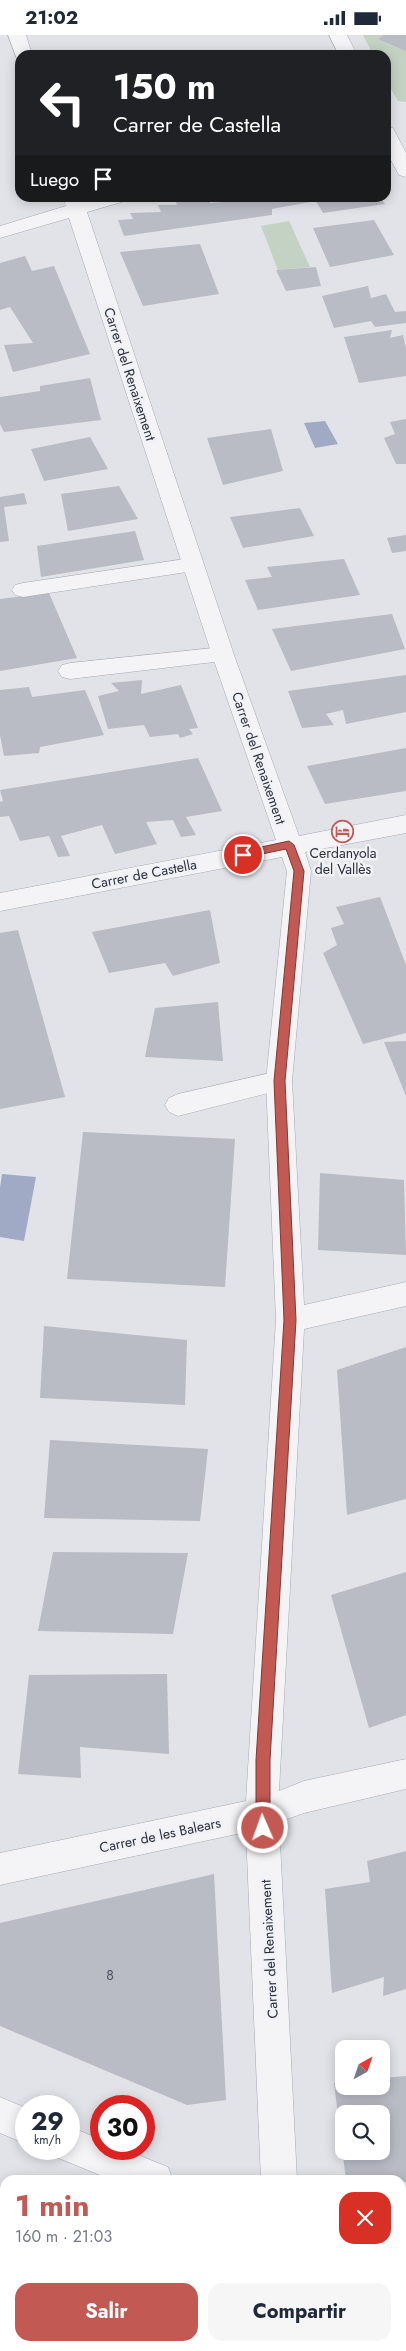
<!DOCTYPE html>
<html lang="es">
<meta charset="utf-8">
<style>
:root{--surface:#fff;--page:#f6f6f7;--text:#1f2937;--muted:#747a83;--accent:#c25952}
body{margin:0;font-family:Jost,sans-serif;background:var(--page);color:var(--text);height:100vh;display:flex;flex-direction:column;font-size:19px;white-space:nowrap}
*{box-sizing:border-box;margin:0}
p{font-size:16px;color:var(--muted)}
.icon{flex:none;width:28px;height:28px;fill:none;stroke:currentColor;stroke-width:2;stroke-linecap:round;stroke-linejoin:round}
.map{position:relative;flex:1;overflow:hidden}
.details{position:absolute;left:0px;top:2140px;width:406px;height:176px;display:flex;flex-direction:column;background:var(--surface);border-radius:15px 15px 0 0;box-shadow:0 2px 12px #0003}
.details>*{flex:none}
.guide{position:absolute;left:15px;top:15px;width:376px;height:152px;border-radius:15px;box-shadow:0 2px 12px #0003;background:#202124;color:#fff;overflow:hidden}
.needle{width:32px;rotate:40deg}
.controls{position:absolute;left:335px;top:2005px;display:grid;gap:10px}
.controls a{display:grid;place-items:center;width:55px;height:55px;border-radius:10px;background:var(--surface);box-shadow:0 2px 12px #0003;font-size:25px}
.speed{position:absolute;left:15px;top:2060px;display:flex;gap:10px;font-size:25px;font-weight:700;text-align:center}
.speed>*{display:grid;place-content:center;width:65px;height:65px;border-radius:50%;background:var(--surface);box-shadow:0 2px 12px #0003;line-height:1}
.speed small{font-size:12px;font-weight:400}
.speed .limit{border:8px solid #d22;background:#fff;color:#111}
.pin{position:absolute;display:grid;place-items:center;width:42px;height:42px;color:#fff;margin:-21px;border:2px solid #fff;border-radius:50%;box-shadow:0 1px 5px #0007}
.me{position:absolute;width:55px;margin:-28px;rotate:358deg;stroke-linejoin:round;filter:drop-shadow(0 0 4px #0008)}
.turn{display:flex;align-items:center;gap:18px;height:105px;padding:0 15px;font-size:22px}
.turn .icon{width:65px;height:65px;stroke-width:2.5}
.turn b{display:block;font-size:35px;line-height:42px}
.then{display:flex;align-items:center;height:48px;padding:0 15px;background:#0003;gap:10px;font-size:19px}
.round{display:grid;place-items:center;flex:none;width:52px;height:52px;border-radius:15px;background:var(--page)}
.headline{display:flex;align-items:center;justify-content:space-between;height:85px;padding:0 15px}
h1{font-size:30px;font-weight:700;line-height:38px;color:var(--accent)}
.action{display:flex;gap:10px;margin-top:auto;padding:10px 15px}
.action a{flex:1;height:58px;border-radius:15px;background:var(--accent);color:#fff;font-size:20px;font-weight:700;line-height:58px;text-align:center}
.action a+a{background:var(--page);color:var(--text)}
.status{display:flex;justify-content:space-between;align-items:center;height:35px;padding:0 25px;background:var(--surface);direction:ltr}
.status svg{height:14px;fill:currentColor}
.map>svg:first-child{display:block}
.green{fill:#c4d2c3}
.water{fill:#a0aac5}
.building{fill:#b9bbc5;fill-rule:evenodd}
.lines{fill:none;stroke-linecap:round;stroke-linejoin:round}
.service-casing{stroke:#a7a9b3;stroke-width:1}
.minor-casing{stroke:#a7a9b3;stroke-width:1}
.service{fill:#f4f4f7;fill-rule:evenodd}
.minor{fill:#f4f4f7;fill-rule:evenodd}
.route{fill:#c25952;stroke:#7e3a35}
.labels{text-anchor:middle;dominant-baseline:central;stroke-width:5;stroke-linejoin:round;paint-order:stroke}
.street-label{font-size:14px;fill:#2b2e3f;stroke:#f1f2f6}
.poi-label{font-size:14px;fill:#2b2e3f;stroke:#f1f2f6}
.near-number-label{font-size:14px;fill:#4e5160}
</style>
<div class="status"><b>21:02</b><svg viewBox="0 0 49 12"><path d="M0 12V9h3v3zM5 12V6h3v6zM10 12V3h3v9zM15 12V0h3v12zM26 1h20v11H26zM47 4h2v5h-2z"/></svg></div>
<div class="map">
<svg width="406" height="2316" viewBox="0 0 406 2316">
<rect width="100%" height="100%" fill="#e1e3e9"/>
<path class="green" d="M363,0H406V67L398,66L386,45V20H373Z
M289,186L310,232L278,235L261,191Z"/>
<path class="water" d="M325,386L338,409L315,413L304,388Z
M2,1139L36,1142L24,1206L0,1202V1153Z"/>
<path class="building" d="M382,0H406V16L378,4L383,1Z
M194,162H209L210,168L222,167L221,162H380L385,169L323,178L316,166L272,174V180L124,201L118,185L133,184L130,178L161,177L158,170H177L175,165L194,166Z
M374,185L394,220L330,232L313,193Z
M200,209L219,259L143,271L120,217Z
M25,221L32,236L54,231L90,319L13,337L4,310L33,308L10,272L0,275V228Z
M316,232L321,251L286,256L276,235Z
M368,251L371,263L386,259L395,277L406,276V288L375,292L371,286L334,293L322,261Z
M392,295L390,303L403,300L406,313V341L359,348L344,302Z
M90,343L101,385L4,397L0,389V362L40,356V351Z
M406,384V429H396L384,403L395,399L390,387Z
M271,394L283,436L223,450L207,403Z
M90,402L108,434L44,446L31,414Z
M119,451L138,484L68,496L61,459Z
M24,458L27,469L4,472L9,506L0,507V462Z
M300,473L314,501L243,513L230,482Z
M135,496L144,525L41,542L37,511Z
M406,500V516L392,518L387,503Z
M344,524L360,560L258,575L245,545L272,542L267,532Z
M49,558L77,623L0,636V564Z
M392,579L405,614L291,636L272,594Z
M406,640V677L346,689L343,675L326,679L334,690L302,693L288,656Z
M142,645L141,659L181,650L198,693L189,694L193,699L180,703L178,699L150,702L144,690L108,694L98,661L119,656L111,648Z
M29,652L32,662L85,655L104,700L40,712L39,718L4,721L0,700V655Z
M406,713V756L325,769L307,731Z
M198,723L222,776L186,782L196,800L181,802L173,785L146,787L157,809L115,819L102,790L61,801L70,821L58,822L49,801L20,806L9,781L0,782V767L3,766L0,755Z
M380,862L406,930V998L363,1009L323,918L337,910L331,893L344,889L336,872Z
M210,875L220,928L173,941L165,928L109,938L92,897Z
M18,895L65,1062L0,1074V898Z
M218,967L223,1026L145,1022L155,973Z
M406,1006V1061L384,1007Z
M83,1097L235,1104L225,1252L67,1244Z
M320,1138L404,1145L406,1220L318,1215Z
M44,1291L187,1305L185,1370L40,1363Z
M406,1312V1464L347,1480L337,1335Z
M50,1405L208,1414L200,1486L44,1483Z
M53,1517L188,1518L173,1599L38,1596Z
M406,1537V1680L369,1693L331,1560Z
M167,1639L169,1719L80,1712L81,1743L18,1739L29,1640Z
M406,1816V1954L383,1961L384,1942L332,1958L325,1854L370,1847L367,1826Z
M214,1839L226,2065L187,2070L0,1991V1888Z
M406,2041V2147L346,2145L334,2048L344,2047V2051H381V2043ZM344,2079H381V2116H344Z
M5,2215V2311H173V2316H2L0,2216Z"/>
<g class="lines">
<defs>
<path id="service" d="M192,523L200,525L203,530L200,535L23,562L15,560L12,555L15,550L23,548Z
M223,612L231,615L234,620L231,625L70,644L62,642L58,636L62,630L70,628Z
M279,1036L288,1039L292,1046L288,1053L178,1081L169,1077L165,1070L169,1063L178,1059Z"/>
<path id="minor" d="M8,0H26L32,20H20V25L17,24Z
M329,0H347L357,20H339Z
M386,92L393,93L406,118V142L399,140L386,116Z
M63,162H82L83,166L96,162H127L125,166L87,177L234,620L299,801L406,780V798L305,817L311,836L292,1046L304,1270L406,1247V1271L304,1294L279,1756L304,1746L406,1724V1754L304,1778L279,1787L297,2145H261L246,1797L0,1850V1818L246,1766L276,1285L266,1046L287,836L282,822L0,876V858L276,805L212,620L69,183L0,203V191L66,171Z
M0,2062L26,2073V2109L0,2098Z
M69,2091L101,2105V2114H123L168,2132L173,2145H112L56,2122L53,2114H69Z
M401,2229L406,2231V2267L401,2265Z
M270,2311H308V2316H270Z"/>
</defs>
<use href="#service" class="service-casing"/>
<use href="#minor" class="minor-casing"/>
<use href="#service" class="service"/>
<use href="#minor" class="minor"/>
</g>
<path class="route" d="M289,806L294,810L304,836L285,1046L296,1285L270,1725V1793L268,1798L263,1800L258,1798L256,1793V1725L284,1285L274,1046L294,836L286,814L243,823L238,820L243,816Z"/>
<defs>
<symbol id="hotel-ring" viewBox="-11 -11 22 22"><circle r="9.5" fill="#f1f2f6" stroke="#c25952" stroke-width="1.5"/><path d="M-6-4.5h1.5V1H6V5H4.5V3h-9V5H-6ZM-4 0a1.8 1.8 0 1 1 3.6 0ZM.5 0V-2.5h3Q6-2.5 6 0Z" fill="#c25952"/></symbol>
</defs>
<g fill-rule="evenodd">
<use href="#hotel-ring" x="330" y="784" width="25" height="25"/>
</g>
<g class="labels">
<g class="street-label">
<text transform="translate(130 339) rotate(72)">Carrer del Renaixement</text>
<text transform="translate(259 723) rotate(71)">Carrer del Renaixement</text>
<text transform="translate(144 839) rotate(-11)">Carrer de Castella</text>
<text transform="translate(160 1800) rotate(-12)">Carrer de les Balears</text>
<text transform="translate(269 1914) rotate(-93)">Carrer del Renaixement</text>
</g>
<g class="poi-label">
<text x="343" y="818">Cerdanyola<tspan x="343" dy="16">del Vallès</tspan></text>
</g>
<g class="near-number-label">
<text x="110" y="1940">8</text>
</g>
</g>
</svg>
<div class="controls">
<a><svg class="needle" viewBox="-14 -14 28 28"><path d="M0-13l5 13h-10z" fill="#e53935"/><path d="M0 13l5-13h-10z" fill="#747a83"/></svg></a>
<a><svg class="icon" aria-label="search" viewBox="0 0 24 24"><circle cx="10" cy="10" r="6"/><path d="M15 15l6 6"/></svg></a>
</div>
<div class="speed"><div>29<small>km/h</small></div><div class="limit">30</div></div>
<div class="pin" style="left:243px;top:820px;background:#d93025"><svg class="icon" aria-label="arrive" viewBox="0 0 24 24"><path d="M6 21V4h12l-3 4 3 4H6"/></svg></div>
<svg class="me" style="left:263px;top:1793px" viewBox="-20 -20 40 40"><circle r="17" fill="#c25952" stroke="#fff" stroke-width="3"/><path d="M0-11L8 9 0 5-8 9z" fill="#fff"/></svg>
<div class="guide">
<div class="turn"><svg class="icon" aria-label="left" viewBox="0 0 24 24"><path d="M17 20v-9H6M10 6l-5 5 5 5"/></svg><div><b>150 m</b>Carrer de Castella</div></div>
<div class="then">Luego<svg class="icon" aria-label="arrive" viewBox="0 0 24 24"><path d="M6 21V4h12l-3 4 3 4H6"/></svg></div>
</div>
<section class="details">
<div class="headline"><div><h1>1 min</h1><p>160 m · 21:03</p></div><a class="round" style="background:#d93025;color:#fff"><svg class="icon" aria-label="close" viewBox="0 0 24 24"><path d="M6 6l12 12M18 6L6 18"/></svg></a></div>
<div class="action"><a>Salir</a><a>Compartir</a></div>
</section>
</div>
